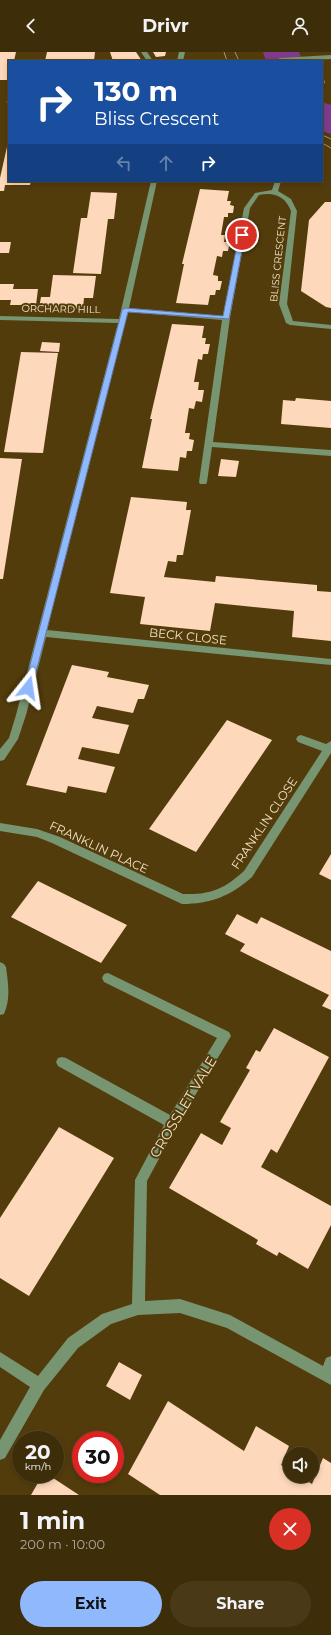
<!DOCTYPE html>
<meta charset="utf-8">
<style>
:root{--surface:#3e2d09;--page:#493917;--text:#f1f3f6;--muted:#ada89c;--line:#57492a;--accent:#90b8fd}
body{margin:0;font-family:Montserrat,sans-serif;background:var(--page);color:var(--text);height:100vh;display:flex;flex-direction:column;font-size:15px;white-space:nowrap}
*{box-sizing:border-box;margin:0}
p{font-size:13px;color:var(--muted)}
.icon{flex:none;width:22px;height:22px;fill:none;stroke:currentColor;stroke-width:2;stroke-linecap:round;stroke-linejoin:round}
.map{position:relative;height:1443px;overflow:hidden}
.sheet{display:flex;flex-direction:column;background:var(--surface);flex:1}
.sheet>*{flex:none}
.guide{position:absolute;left:8px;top:8px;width:315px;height:122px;border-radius:0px;box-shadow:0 2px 6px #0003,0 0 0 1px var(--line);background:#1a4fa0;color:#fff;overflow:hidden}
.tools{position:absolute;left:283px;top:1395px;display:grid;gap:8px}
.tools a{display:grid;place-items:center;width:36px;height:36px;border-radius:50%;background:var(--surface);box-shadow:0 2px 6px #0003,0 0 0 1px var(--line);font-size:20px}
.speed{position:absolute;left:12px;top:1379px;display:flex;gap:8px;font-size:20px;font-weight:700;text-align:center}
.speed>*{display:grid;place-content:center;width:52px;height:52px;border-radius:50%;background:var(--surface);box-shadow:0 2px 6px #0003,0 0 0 1px var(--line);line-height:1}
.speed small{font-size:10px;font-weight:400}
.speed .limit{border:6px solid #d22;background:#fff;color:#111}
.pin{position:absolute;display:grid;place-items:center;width:34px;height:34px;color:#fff;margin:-17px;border:2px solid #fff;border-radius:50%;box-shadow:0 1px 4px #0007}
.me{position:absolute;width:44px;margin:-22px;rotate:15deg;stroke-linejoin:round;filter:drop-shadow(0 0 3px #0008)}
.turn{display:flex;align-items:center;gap:14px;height:84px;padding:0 20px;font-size:18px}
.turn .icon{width:52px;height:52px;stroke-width:2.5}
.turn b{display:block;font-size:28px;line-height:34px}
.lanes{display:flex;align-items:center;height:38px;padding:0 20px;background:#0003;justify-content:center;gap:20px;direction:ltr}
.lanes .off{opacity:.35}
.round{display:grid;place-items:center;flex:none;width:42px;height:42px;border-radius:21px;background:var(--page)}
.headline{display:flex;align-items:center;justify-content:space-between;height:68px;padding:0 20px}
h1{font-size:24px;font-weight:700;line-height:30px}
.action{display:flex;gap:8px;margin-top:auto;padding:8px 20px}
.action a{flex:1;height:46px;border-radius:24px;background:var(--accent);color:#111;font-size:16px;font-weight:700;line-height:46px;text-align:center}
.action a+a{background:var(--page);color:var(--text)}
header{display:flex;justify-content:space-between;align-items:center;height:52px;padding:0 20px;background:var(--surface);font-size:18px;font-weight:700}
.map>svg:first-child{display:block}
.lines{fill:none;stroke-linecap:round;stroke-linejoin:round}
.river{fill:#7f3b8d;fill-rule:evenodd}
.building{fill:#fdd8ba}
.minor{fill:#769570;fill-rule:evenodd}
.tram{stroke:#aa9670;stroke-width:1}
.route{fill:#90b8fd;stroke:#5e78a4}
.labels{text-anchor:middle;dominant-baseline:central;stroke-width:4;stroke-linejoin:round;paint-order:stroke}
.far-street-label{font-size:10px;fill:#f3e1c4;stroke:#533c0c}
.street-label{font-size:12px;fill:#f3e1c4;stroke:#533c0c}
.near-street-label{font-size:14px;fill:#f3e1c4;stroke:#533c0c}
</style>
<header><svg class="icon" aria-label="back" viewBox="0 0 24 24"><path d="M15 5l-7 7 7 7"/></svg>Drivr<svg class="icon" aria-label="person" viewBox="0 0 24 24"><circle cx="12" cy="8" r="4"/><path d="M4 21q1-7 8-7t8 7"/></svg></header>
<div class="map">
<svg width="331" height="1443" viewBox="0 0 331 1443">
<rect width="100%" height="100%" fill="#533c0c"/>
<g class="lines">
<path class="river" d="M263,0H299L302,9H266Z
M322,50L331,53V82L322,79Z"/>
</g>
<path class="building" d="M0,0H16L14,9H9V28H0Z
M47,0H95L94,9H45Z
M110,0H136L142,9H113Z
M153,0H166L165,4L156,5Z
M9,86V129H31L30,133H5L4,139H0V126Z
M90,129H126V131Z
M200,137L229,139L227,149H231L230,153L234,154L233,161H228V165H224L221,183H225L224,190H230L228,199H223L222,205L217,204L213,223L218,224V229H222L220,238H216L215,243H210L208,253L176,251L184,212H182Z
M91,140L117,141L114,167H108L101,222L73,221L81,166H87Z
M325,150H331V256L326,255L301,239L309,168Z
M0,190H11L9,201H0Z
M53,223L96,224L93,246H84L83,257L39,256L41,245H50Z
M0,232H14L13,237H38L36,253H10L11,248H0Z
M172,272L204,274L202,286H206L205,292H210L208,302H203L202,308L198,307L194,330H199L198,338H204L202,350L196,349L194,357L189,356L185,381H190L189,387L194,388L192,399H187L186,406L180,405L178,419L142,416L152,367H150Z
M42,290L60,291L59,300L40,299Z
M21,300L58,301L43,401L4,400Z
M296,346L331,349V376L281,372L283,348L295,349Z
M0,406L22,407L3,527H0Z
M221,407L239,409L236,425L218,424Z
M131,445L187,450L186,458H191L183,503H177L176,510L168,509L164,525L215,530L216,524L317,533V539L331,540V589L292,585L294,559L215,551L210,579L140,572L145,545L110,541Z
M72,613L109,620L107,625L149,633L144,647H138L133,661L97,654L92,666L129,673L119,702L82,695L78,707L115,715L106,741L68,734L66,741L26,733Z
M227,668L272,688L196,800L149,777Z
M331,802V828L319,822Z
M38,829L127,873L101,911L11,865Z
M237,862L257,872L261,865L331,899V958L322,954L329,943L240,899L245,892L225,882Z
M274,976L329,1005L277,1101L271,1097L261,1115L331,1154V1173L308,1217L279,1200L277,1204L256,1192L258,1188L169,1136L201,1081L222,1093L231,1076L220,1070L250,1018L246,1016L256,998L260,1000Z
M59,1075L114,1106L29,1244L0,1226V1166Z
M119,1310L142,1323L130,1348L106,1334Z
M168,1349L244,1399L256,1374L289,1394L281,1413L290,1419V1424H299L312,1432L323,1406L331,1411V1443H160L128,1422Z
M43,1422H47L79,1443H31Z"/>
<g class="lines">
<path class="minor" d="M141,0H147L153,9H147Z
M179,0H185L183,9H177Z
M331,3V7L293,9L277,8L280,6Z
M322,27L325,29V31L322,32Z
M9,47V52L6,50Z
M151,129H157L129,256L223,264L244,156L255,141L272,138L275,129H281L278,139L291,147L297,159L287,252L293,269L331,273V277L290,273L286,271L279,252L291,159C285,144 274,140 259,143L250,156L230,266L213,390L331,398V404L212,395L207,430L206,432H200L199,430L222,268L128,260L47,578L331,607V613L46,585L26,663L18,687L4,708L0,709V697L9,686L16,663L118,271L0,268V264L119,267Z
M301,683L326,692L331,689V701L252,825C231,844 210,852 182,852L52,791L37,785L0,779V771L37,777L60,785L183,842C211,843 224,837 244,819L322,699L298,690L296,687L298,684Z
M0,910L4,912L6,915C8,931 11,946 4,962L0,963Z
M108,921L229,980L231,984L176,1075L147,1129L145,1249L180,1247L230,1263L323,1314L326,1306L331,1304V1333L227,1276L180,1261L138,1263L111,1272L78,1296L44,1338L5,1406L0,1408V1388L30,1335L0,1315V1300L38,1324L68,1286L102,1262L132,1252L135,1128L164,1073L58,1014L56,1010L58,1006L62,1005L66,1006L170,1063L217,986L104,930L102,926L104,922Z"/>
<path class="tram" d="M224,0L227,9
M235,0L239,9
M322,83L331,87
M322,91L331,96"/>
</g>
<path class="route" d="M242,181L245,183L229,267L128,260L32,636L28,639L25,638L24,636L122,258L125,256L223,264L239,183Z"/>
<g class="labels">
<g class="far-street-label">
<text transform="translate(278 207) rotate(-84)">BLISS CRESCENT</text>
<text transform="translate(61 257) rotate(1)">ORCHARD HILL</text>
</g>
<g class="street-label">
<text transform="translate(188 584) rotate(6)">BECK CLOSE</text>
<text transform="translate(264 771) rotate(-56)">FRANKLIN CLOSE</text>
<text transform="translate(99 795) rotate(25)">FRANKLIN PLACE</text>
</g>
<g class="near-street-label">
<text transform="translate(183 1055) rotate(-59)">CROSSLET VALE</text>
</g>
</g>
</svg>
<div class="tools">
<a><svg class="icon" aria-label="sound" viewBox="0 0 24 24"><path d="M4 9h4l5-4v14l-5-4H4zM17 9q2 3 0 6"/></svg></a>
</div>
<div class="speed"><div>20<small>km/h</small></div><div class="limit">30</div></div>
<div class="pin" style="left:242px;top:183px;background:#d93025"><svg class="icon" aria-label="arrive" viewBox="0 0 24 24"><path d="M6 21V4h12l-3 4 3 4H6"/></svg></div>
<svg class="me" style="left:28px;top:636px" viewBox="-20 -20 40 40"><path d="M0-17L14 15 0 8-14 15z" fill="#90b8fd" stroke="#fff" stroke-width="4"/></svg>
<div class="guide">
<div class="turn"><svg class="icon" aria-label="right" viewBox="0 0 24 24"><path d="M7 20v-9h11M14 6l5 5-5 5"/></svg><div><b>130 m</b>Bliss Crescent</div></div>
<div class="lanes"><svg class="icon off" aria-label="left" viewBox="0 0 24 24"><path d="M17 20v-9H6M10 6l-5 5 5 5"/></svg><svg class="icon off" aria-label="ahead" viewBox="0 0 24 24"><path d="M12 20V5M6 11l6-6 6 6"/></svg><svg class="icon" aria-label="right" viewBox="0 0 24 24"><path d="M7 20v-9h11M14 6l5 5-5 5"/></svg></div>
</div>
</div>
<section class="sheet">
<div class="headline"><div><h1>1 min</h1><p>200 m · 10:00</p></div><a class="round" style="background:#d93025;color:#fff"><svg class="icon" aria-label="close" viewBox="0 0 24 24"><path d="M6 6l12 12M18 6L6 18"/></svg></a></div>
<div class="action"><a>Exit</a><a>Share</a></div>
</section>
